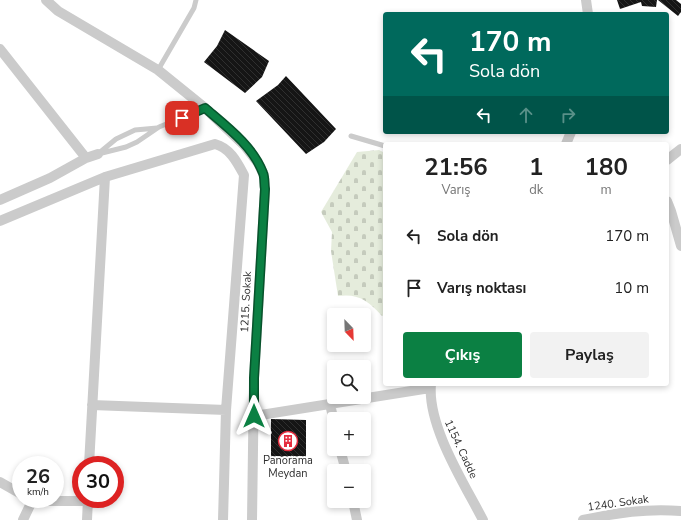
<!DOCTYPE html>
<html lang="tr">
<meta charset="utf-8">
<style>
:root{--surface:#fff;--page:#f2f2f2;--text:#222;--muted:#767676;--accent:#0b8043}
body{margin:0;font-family:"Nunito Sans",sans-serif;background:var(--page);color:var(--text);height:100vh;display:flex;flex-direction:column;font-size:15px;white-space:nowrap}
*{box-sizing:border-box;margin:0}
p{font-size:13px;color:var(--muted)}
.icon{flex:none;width:22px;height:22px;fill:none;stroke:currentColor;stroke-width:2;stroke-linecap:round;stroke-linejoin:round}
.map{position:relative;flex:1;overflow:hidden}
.drawer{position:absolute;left:383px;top:142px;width:286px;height:244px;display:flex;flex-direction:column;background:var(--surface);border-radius:4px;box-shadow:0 2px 6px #0003}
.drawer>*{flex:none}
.top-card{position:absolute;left:383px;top:12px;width:286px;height:122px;border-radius:4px;box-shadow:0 2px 6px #0003;background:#00695c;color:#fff;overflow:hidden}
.needle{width:26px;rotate:157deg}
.tools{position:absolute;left:327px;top:308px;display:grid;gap:8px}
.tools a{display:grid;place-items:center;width:44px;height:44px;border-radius:4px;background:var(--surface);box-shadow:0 2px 6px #0003;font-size:20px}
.speed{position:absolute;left:12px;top:456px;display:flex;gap:8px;font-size:20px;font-weight:700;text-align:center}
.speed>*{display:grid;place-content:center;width:52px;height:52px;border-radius:50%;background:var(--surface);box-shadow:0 2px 6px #0003;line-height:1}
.speed small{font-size:10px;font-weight:400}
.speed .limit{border:6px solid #d22;background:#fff;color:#111}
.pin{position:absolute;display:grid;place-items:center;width:34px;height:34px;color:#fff;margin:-17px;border-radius:8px;box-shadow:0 2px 6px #0006}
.me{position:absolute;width:44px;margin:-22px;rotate:0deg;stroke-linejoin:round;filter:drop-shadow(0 0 3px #0008)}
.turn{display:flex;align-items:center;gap:14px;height:84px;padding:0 20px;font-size:18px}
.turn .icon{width:52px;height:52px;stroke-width:2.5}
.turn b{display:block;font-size:28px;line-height:34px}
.lanes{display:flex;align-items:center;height:38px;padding:0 20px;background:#0003;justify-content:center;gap:20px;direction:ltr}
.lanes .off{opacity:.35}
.eta{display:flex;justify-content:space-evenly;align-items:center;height:68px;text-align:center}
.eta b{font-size:24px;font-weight:700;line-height:28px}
.action{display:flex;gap:8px;margin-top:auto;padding:8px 20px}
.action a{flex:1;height:46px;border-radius:4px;background:var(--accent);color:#fff;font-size:16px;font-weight:700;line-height:46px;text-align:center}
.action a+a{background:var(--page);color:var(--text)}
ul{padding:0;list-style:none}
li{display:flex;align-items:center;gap:12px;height:52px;padding:0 20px}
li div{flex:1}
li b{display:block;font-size:15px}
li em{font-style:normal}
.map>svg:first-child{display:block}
.cemetery{fill:url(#cemetery-stones)}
.building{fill:url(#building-back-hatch)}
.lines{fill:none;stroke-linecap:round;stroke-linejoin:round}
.lane{stroke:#cbcbcb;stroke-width:5}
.street{stroke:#cbcbcb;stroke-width:10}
.route-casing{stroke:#07532c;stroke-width:10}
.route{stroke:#0b8043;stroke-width:7}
.labels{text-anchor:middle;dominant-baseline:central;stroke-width:4;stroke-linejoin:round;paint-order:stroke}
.street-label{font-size:11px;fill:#2e2e2e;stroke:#fff}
.poi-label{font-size:11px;fill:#2e2e2e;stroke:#fff}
</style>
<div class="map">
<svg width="681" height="520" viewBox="0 0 681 520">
<defs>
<pattern id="cemetery-stones" width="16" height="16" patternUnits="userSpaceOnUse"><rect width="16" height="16" fill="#e5ecdc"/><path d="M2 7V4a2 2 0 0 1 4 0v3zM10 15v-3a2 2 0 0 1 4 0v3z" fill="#c5cbbd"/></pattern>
<pattern id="building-back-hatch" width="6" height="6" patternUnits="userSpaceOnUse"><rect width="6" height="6" fill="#151515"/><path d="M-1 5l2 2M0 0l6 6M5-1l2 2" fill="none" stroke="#2f2f2f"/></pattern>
</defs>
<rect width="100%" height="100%" fill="#fff"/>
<path class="cemetery" d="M379,150L385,153V315L382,316C369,301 358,293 338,296L331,251L332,232L321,212L357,152Z"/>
<path class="building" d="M617,0H657L656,7L642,6L641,2L620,9Z
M658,0H676L681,4V12L678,16Z
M225,30L269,61L262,77L245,93L204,62L217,46Z
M286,76L336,129L324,142L306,154L256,101L278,85Z
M271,419L306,420V463H271Z"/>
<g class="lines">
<path class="lane" d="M158,70L194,8L196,0
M351,136L385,146
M99,153L116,139L135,130L157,128
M98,154L126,147L137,142L159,127L205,108"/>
<path class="street" d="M46,0L58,11L158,70L205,108L244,145L258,163L264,175L265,189L254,378L252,520
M586,0L588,14
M0,49L86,158L98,154
M566,144L571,132
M667,160L681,149
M0,200L50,178L86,158
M667,201L671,211L681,246
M0,221L105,177L215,144C230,148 237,162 244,175L226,410L223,520
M431,384C427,426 464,483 483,520
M330,404L334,422
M92,405L226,410
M254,416L430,388
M340,449L346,471
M89,465L105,177
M0,482L21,494
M32,501H88
M353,501L357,520
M23,520L32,501L29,499
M87,520L88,499
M583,520C616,513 647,508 681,511"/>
</g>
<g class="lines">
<defs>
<path id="route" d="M182,118L205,108C226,126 253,146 263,173C265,178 264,184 265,189L254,378V416"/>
</defs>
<use href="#route" class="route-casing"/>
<use href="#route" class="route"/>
</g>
<defs>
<symbol id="building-ring" viewBox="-11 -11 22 22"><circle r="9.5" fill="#fff" stroke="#e62f40" stroke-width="1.5"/><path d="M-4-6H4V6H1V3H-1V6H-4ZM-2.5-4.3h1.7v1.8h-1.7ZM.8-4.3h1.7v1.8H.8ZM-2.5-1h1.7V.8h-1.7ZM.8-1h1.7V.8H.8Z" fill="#e62f40"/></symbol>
</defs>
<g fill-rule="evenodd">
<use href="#building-ring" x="277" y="430" width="22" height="22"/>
</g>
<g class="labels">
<g class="street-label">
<text transform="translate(246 302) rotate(-87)">1215. Sokak</text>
<text transform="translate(461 449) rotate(65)">1154. Cadde</text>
<text transform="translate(618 503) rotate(-8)">1240. Sokak</text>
</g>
<g class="poi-label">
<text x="288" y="460">Panorama<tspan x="288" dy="13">Meydan</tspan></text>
</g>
</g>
</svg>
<div class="tools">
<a><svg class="needle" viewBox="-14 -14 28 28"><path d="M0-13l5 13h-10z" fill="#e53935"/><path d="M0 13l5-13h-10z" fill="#767676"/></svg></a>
<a><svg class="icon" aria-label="search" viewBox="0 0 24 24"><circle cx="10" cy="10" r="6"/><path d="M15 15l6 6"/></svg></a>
<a>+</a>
<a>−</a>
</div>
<div class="speed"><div>26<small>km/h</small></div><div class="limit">30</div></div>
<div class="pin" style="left:182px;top:118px;background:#d93025"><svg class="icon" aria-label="arrive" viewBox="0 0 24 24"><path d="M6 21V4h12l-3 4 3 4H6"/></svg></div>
<svg class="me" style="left:254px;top:416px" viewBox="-20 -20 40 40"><path d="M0-17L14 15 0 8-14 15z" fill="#0b8043" stroke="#fff" stroke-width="4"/></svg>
<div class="top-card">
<div class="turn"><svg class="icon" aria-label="left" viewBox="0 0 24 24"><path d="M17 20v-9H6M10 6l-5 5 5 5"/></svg><div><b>170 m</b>Sola dön</div></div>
<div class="lanes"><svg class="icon" aria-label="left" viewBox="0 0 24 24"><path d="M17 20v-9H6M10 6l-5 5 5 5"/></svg><svg class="icon off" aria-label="ahead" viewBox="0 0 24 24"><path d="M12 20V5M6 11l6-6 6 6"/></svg><svg class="icon off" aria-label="right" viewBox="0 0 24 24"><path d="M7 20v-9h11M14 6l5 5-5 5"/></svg></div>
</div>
<section class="drawer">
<div class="eta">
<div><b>21:56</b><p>Varış</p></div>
<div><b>1</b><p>dk</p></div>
<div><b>180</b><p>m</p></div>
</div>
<ul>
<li><svg class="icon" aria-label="left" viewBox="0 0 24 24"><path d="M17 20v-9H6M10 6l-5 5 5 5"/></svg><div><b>Sola dön</b></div><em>170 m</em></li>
<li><svg class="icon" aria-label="arrive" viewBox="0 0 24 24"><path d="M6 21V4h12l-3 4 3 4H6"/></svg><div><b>Varış noktası</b></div><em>10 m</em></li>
</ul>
<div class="action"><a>Çıkış</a><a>Paylaş</a></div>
</section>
</div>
